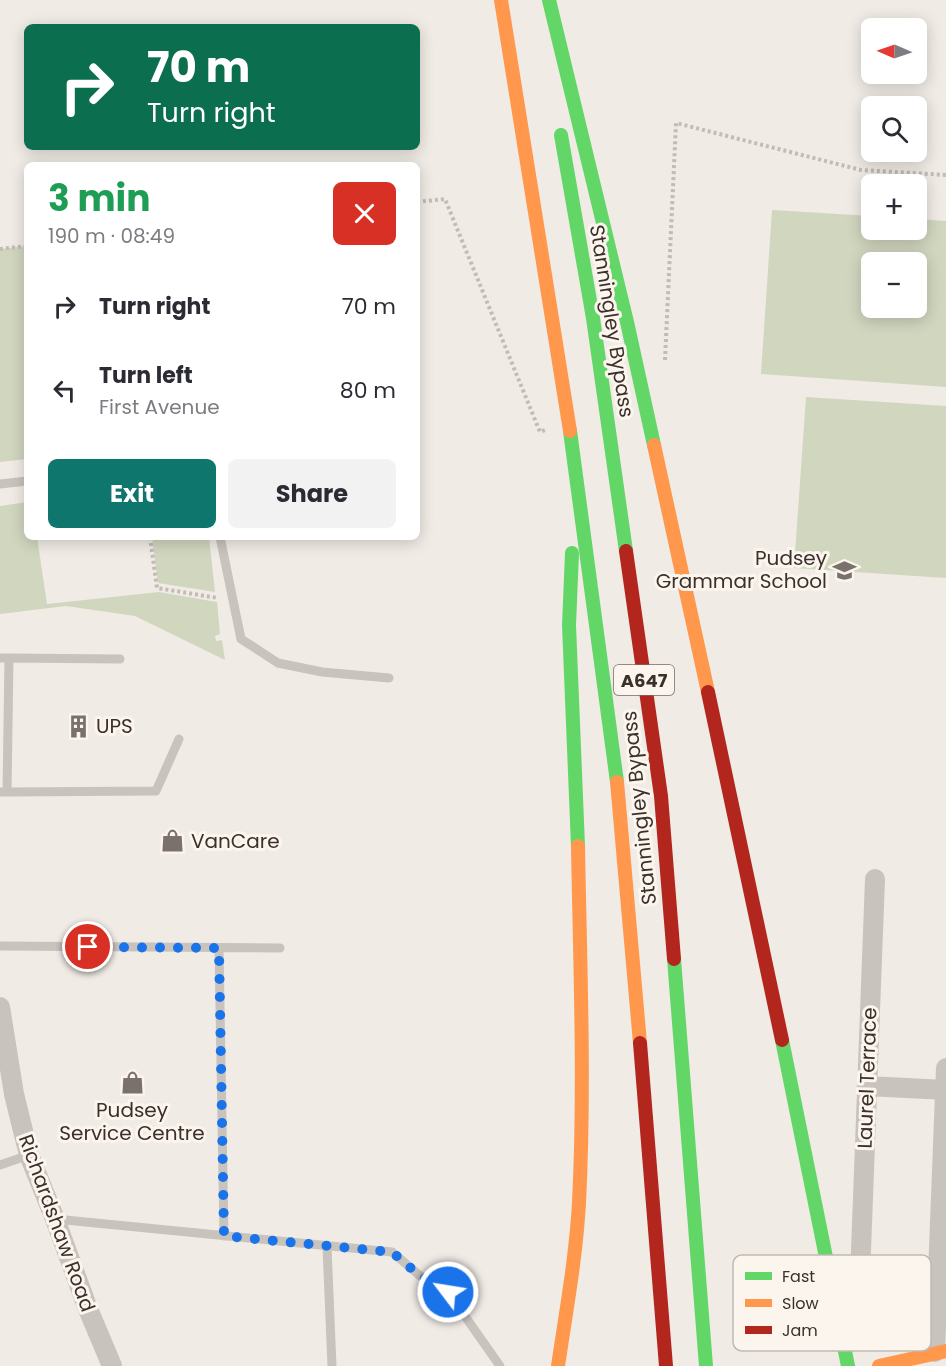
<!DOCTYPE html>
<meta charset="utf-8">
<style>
:root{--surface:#fff;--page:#f2f2f3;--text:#2b2b33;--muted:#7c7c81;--accent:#0f766e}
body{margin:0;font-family:Poppins,sans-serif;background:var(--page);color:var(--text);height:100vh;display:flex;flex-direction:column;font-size:22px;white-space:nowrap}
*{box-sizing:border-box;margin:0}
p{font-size:20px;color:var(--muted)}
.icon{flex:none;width:33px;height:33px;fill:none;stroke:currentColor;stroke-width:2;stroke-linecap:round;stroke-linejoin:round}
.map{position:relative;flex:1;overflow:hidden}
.details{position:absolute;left:24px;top:162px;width:396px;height:378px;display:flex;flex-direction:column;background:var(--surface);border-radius:9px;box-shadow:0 3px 15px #0003}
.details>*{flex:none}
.guide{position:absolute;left:24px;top:24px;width:396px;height:126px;border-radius:9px;box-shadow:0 3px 15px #0003;background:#0b6e4f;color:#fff;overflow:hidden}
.needle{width:39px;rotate:272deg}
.tools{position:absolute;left:861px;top:18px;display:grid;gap:12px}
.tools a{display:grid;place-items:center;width:66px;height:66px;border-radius:9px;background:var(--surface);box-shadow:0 3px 15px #0003;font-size:30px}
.pin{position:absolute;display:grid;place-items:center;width:51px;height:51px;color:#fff;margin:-26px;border:3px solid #fff;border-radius:50%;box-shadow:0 2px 6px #0007}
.me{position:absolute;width:66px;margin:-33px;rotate:301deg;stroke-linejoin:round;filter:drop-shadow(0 0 4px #0008)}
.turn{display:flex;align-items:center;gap:21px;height:126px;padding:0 24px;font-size:27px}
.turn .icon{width:78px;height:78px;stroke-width:2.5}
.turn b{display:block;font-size:42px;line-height:51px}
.round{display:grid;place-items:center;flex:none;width:63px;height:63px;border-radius:9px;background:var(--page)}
.headline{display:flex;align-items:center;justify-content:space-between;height:102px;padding:0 24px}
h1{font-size:36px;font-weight:700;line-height:45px;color:#1e9e55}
.action{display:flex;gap:12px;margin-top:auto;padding:12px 24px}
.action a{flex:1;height:69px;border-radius:9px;background:var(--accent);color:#fff;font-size:24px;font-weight:700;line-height:69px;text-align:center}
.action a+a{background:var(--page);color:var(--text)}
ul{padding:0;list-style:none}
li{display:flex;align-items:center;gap:18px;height:84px;padding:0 24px}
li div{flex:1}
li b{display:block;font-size:22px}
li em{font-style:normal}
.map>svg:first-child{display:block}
.green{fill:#d1d6bf;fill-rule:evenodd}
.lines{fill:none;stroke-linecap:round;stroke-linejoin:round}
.path{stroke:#c2bbb6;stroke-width:4;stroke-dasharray:3 3;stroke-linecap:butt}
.lane{stroke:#c9c3be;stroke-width:9}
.street{stroke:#c9c3be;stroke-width:20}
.fast{stroke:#63d668;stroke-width:14}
.slow{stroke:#ff974d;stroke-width:14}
.jam{stroke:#b3261e;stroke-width:14}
.route{stroke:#1a73e8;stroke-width:10;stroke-dasharray:0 18}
.labels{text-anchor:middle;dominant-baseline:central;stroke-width:6;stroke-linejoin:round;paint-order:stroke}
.shield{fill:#fbf5ee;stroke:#756b66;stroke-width:1.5}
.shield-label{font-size:18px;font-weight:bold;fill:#3b302b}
.street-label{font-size:20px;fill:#3b302b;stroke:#fbf5ee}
.poi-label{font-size:20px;fill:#3b302b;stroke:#fbf5ee;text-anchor:start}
.key{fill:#fbf5ee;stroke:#c1bab4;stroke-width:1.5}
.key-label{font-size:16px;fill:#3b302b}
</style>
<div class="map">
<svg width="946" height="1366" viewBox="0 0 946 1366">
<rect width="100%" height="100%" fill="#f0ebe5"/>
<path class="green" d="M772,210L871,216L872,230H916L917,219L946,221V387L761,374ZM916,262V308H872V262Z
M27,246V459L0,462V249Z
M806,397L946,406V578L794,568Z
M27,502V537H37L47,604L159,592L217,602L220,634L215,636L216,641L222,640L225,660L135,616L66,606L0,614V506Z
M152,537H209L215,592L158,583Z"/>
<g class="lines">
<path class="path" d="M417,202L445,199L540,432L545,430
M0,249L27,246
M665,360L676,123L861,170L946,175
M150,537L157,588L218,598"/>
<path class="lane" d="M0,484L27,481
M220,537L241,639L278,663L322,672L389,678
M0,658H9L7,792H0
M9,658L120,659
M7,792L156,791L179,739
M0,946L280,948
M219,948L224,1236
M0,1165L29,1155
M55,1219L392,1252L419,1275L448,1292L500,1366
M327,1247L332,1366"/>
<path class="street" d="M0,1007L14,1094L29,1155L55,1219L88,1309L112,1366
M867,1086L946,1090
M860,1277L875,879
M935,1352L946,1068"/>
<path class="fast" d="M549,0L627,322L654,445
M561,135L593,318L626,551
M570,431L617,782
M572,553L569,625L578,846
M674,959L706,1366
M782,1040L848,1366"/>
<path class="slow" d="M501,0L570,431
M654,445L708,692
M617,782L640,1043
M558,1366C566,1312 576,1257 579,1203C585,1084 580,964 578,846
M879,1366L946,1351"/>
<path class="jam" d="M626,551L661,796L674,959
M708,692L782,1040
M640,1043L666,1366"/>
</g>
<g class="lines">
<path class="route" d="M88,947L219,948L224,1236L392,1252L419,1275L448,1292"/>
</g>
<defs>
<symbol id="school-bare" viewBox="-9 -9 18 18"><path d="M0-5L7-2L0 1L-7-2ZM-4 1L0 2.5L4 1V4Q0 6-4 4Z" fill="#7a716c" stroke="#fbf5ee" stroke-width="2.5" paint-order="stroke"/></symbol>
<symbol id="building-bare" viewBox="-9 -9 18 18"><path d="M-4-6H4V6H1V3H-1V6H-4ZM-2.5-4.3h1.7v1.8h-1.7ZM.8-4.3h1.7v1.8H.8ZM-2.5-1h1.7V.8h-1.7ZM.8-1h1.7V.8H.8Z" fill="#7a716c" stroke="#fbf5ee" stroke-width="2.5" paint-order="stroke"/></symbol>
<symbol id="shop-bare" viewBox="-9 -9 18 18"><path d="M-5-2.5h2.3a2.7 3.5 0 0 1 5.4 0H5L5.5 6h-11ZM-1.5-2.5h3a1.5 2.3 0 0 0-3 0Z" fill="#7a716c" stroke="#fbf5ee" stroke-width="2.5" paint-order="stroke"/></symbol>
</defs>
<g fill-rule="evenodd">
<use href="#school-bare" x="828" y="554" width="33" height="33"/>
<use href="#building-bare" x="62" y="710" width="33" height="33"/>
<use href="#shop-bare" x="156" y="824" width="33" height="33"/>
<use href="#shop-bare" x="116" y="1066" width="33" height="33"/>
</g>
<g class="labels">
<rect class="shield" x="614" y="665" width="60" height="30" rx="4.5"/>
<g class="shield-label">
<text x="644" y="680">A647</text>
</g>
<g class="street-label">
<text transform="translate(612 321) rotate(81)">Stanningley Bypass</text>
<text transform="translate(639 808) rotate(-96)">Stanningley Bypass</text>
<text transform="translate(867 1078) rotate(-88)">Laurel Terrace</text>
<text transform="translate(57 1223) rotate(70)">Richardshaw Road</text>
</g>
<g class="poi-label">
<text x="827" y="558" text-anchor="end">Pudsey<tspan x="827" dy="23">Grammar School</tspan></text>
<text x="96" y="726">UPS</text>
<text x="191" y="841">VanCare</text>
<text x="132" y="1110" text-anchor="middle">Pudsey<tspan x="132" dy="23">Service Centre</tspan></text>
</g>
</g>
<rect x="733" y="1255" width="198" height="96" rx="9" class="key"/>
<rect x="745" y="1272" width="27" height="8" fill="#63d668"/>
<rect x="745" y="1299" width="27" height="8" fill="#ff974d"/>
<rect x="745" y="1326" width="27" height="8" fill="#b3261e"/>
<g class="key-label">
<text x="782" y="1282">Fast</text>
<text x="782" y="1309">Slow</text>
<text x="782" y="1336">Jam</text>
</g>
</svg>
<div class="tools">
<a><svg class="needle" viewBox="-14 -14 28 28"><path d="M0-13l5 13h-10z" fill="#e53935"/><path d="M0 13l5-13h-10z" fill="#7c7c81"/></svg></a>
<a><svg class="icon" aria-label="search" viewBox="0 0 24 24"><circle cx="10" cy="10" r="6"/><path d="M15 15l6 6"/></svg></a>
<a>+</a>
<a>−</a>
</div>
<div class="pin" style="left:88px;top:947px;background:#d93025"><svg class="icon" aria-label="arrive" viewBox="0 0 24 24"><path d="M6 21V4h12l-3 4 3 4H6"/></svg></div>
<svg class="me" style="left:448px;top:1292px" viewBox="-20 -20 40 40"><circle r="17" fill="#1a73e8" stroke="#fff" stroke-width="3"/><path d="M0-11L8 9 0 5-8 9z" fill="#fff"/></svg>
<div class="guide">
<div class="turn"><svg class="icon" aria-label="right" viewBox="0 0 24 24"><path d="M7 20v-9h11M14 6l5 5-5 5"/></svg><div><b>70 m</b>Turn right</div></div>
</div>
<section class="details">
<div class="headline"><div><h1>3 min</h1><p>190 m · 08:49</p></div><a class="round" style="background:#d93025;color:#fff"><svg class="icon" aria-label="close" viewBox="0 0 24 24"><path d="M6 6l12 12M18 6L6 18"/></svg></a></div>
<ul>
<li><svg class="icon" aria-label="right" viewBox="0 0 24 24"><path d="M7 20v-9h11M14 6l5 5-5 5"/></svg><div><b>Turn right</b></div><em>70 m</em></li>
<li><svg class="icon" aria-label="left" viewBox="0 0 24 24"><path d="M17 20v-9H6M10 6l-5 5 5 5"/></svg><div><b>Turn left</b><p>First Avenue</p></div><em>80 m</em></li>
</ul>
<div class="action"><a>Exit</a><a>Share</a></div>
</section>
</div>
